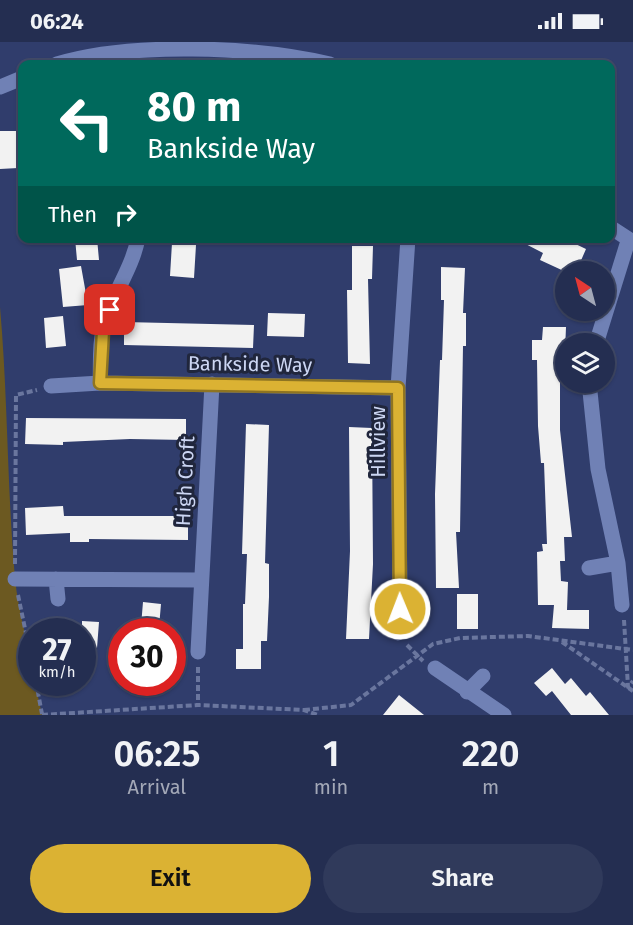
<!DOCTYPE html>
<style>
:root{--surface:#242e51;--page:#303a5b;--text:#f1f3f6;--muted:#a3a8b7;--line:#414a68;--accent:#dbb233}
body{margin:0;font-family:"Fira Sans",sans-serif;background:var(--page);color:var(--text);height:100vh;display:flex;flex-direction:column;font-size:22px;white-space:nowrap}
*{box-sizing:border-box;margin:0}
p{font-size:20px;color:var(--muted)}
.icon{flex:none;width:33px;height:33px;fill:none;stroke:currentColor;stroke-width:2;stroke-linecap:round;stroke-linejoin:round}
.map{position:relative;height:673px;overflow:hidden}
.panel{display:flex;flex-direction:column;background:var(--surface);flex:1}
.panel>*{flex:none}
.guide{position:absolute;left:18px;top:18px;width:597px;height:183px;border-radius:12px;box-shadow:0 2px 4px #0004,0 0 0 2px var(--line);background:#00695c;color:#fff;overflow:hidden}
.needle{width:39px;rotate:324deg}
.controls{position:absolute;left:555px;top:219px;display:grid;gap:12px}
.controls a{display:grid;place-items:center;width:60px;height:60px;border-radius:50%;background:var(--surface);box-shadow:0 2px 4px #0004,0 0 0 2px var(--line);font-size:30px}
.speed{position:absolute;left:18px;top:576px;display:flex;gap:12px;font-size:30px;font-weight:700;text-align:center}
.speed>*{display:grid;place-content:center;width:78px;height:78px;border-radius:50%;background:var(--surface);box-shadow:0 2px 4px #0004,0 0 0 2px var(--line);line-height:1}
.speed small{font-size:15px;font-weight:400}
.speed .limit{border:9px solid #d22;background:#fff;color:#111}
.pin{position:absolute;display:grid;place-items:center;width:51px;height:51px;color:#fff;margin:-26px;border-radius:12px;box-shadow:0 3px 9px #0006}
.me{position:absolute;width:66px;margin:-33px;rotate:359deg;stroke-linejoin:round;filter:drop-shadow(0 0 4px #0008)}
.turn{display:flex;align-items:center;gap:21px;height:126px;padding:0 30px;font-size:27px}
.turn .icon{width:78px;height:78px;stroke-width:2.5}
.turn b{display:block;font-size:42px;line-height:51px}
.then{display:flex;align-items:center;height:57px;padding:0 30px;background:#0003;gap:12px;font-size:22px}
.eta{display:flex;justify-content:space-evenly;align-items:center;height:102px;text-align:center}
.eta b{font-size:36px;font-weight:600;line-height:42px}
.action{display:flex;gap:12px;margin-top:auto;padding:12px 30px}
.action a{flex:1;height:69px;border-radius:36px;background:var(--accent);color:#111;font-size:24px;font-weight:600;line-height:69px;text-align:center}
.action a+a{background:var(--page);color:var(--text)}
.status{display:flex;justify-content:space-between;align-items:center;height:42px;padding:0 30px;background:var(--surface);direction:ltr}
.status svg{height:16px;fill:currentColor}
.map>svg:first-child{display:block}
.green{fill:#6c5921}
.building{fill:#f2f2f2}
.lines{fill:none;stroke-linecap:round;stroke-linejoin:round}
.path{stroke:#6a769e;stroke-width:4;stroke-dasharray:6 3;stroke-linecap:butt}
.minor{stroke:#7081b5;stroke-width:15}
.route-casing{stroke:#8e7421;stroke-width:15}
.route{stroke:#dbb233;stroke-width:10}
.labels{text-anchor:middle;dominant-baseline:central;stroke-width:6;stroke-linejoin:round;paint-order:stroke}
.street-label{font-size:20px;fill:#ccd6f3;stroke:#20263c}
</style>
<div class="status"><b>06:24</b><svg viewBox="0 0 49 12"><path d="M0 12V9h3v3zM5 12V6h3v6zM10 12V3h3v9zM15 12V0h3v12zM26 1h20v11H26zM47 4h2v5h-2z"/></svg></div>
<div class="map">
<svg width="633" height="673" viewBox="0 0 633 673">
<rect width="100%" height="100%" fill="#303d6c"/>
<path class="green" d="M0,265C8,355 7,446 15,536C18,572 31,605 32,640L35,641L42,673H0Z"/>
<path class="building" d="M0,89H17L18,126L0,127Z
M75,196H97L99,218H77Z
M514,196H563L586,207L576,230H566L540,218L543,211Z
M172,201L196,203L194,236L170,234Z
M352,204H373L372,237H368L370,322L348,321L347,248H352Z
M81,224L88,263L63,265L59,227Z
M441,225L465,226L463,271H466V304H463L460,490H456L459,546H436L435,452L440,318H442L444,258H441Z
M268,271L305,272L304,295L267,294Z
M63,274L66,304L46,306L44,276Z
M124,280L254,283L253,306L124,303Z
M543,285H566L564,334H560V388L572,495H564L565,519H560L561,539L568,540L567,568H589V587L552,586L554,563H538L537,510L543,509L542,502H547L544,421H541L538,384L537,318H532V298H542Z
M26,376L186,377V398L130,397L63,400V403L25,402Z
M246,382L269,383L265,521L269,522V555L267,599H261V627H236V607H243V562H245L247,512H242Z
M349,385L372,386L373,522L369,597H346L350,509Z
M63,464L64,474H188V498L89,497V500H70V491L26,493L25,466Z
M457,552H478V587H457Z
M143,560L161,562L159,585L141,584Z
M82,579L99,580L97,606L82,605Z
M552,626L565,642L571,636L586,654L590,650L609,673H571L552,649L546,654L534,641Z
M399,653L424,673H383Z"/>
<g class="lines">
<path class="path" d="M15,522L16,353L37,348
M18,553L32,620
M624,578L628,645L633,639
M562,600L633,649
M407,603L423,619
M198,625V663
M36,640L42,672
M304,668L351,663L433,602L460,596L528,594L633,608
M42,673L198,663L304,668L318,673"/>
<path class="minor" d="M57,22C130,0 254,4 330,22
M0,45L22,36
M610,185L633,200
M596,302L628,199
M589,340L598,427L618,521L622,563
M100,341C101,325 99,305 103,289C109,256 132,229 138,196
M51,344L100,341L398,346
M589,526L618,521
M15,537L200,538
M56,537L58,557
M400,567L418,568
M398,591L400,567L398,346L408,196
M198,610L212,342
M435,626L504,673
M467,650L483,634"/>
</g>
<g class="lines">
<defs>
<path id="route" d="M110,268L103,289L100,341L398,346L400,567"/>
</defs>
<use href="#route" class="route-casing"/>
<use href="#route" class="route"/>
</g>
<g class="labels">
<g class="street-label">
<text transform="translate(250 322) rotate(1)">Bankside Way</text>
<text transform="translate(378 400) rotate(-90)">Hillview</text>
<text transform="translate(185 439) rotate(-87)">High Croft</text>
</g>
</g>
</svg>
<div class="controls">
<a><svg class="needle" viewBox="-14 -14 28 28"><path d="M0-13l5 13h-10z" fill="#e53935"/><path d="M0 13l5-13h-10z" fill="#a3a8b7"/></svg></a>
<a><svg class="icon" aria-label="layers" viewBox="0 0 24 24"><path d="M12 4l9 5-9 5-9-5zM3 14l9 5 9-5"/></svg></a>
</div>
<div class="speed"><div>27<small>km/h</small></div><div class="limit">30</div></div>
<div class="pin" style="left:110px;top:268px;background:#d93025"><svg class="icon" aria-label="arrive" viewBox="0 0 24 24"><path d="M6 21V4h12l-3 4 3 4H6"/></svg></div>
<svg class="me" style="left:400px;top:567px" viewBox="-20 -20 40 40"><circle r="17" fill="#dbb233" stroke="#fff" stroke-width="3"/><path d="M0-11L8 9 0 5-8 9z" fill="#fff"/></svg>
<div class="guide">
<div class="turn"><svg class="icon" aria-label="left" viewBox="0 0 24 24"><path d="M17 20v-9H6M10 6l-5 5 5 5"/></svg><div><b>80 m</b>Bankside Way</div></div>
<div class="then">Then<svg class="icon" aria-label="right" viewBox="0 0 24 24"><path d="M7 20v-9h11M14 6l5 5-5 5"/></svg></div>
</div>
</div>
<section class="panel">
<div class="eta">
<div><b>06:25</b><p>Arrival</p></div>
<div><b>1</b><p>min</p></div>
<div><b>220</b><p>m</p></div>
</div>
<div class="action"><a>Exit</a><a>Share</a></div>
</section>
